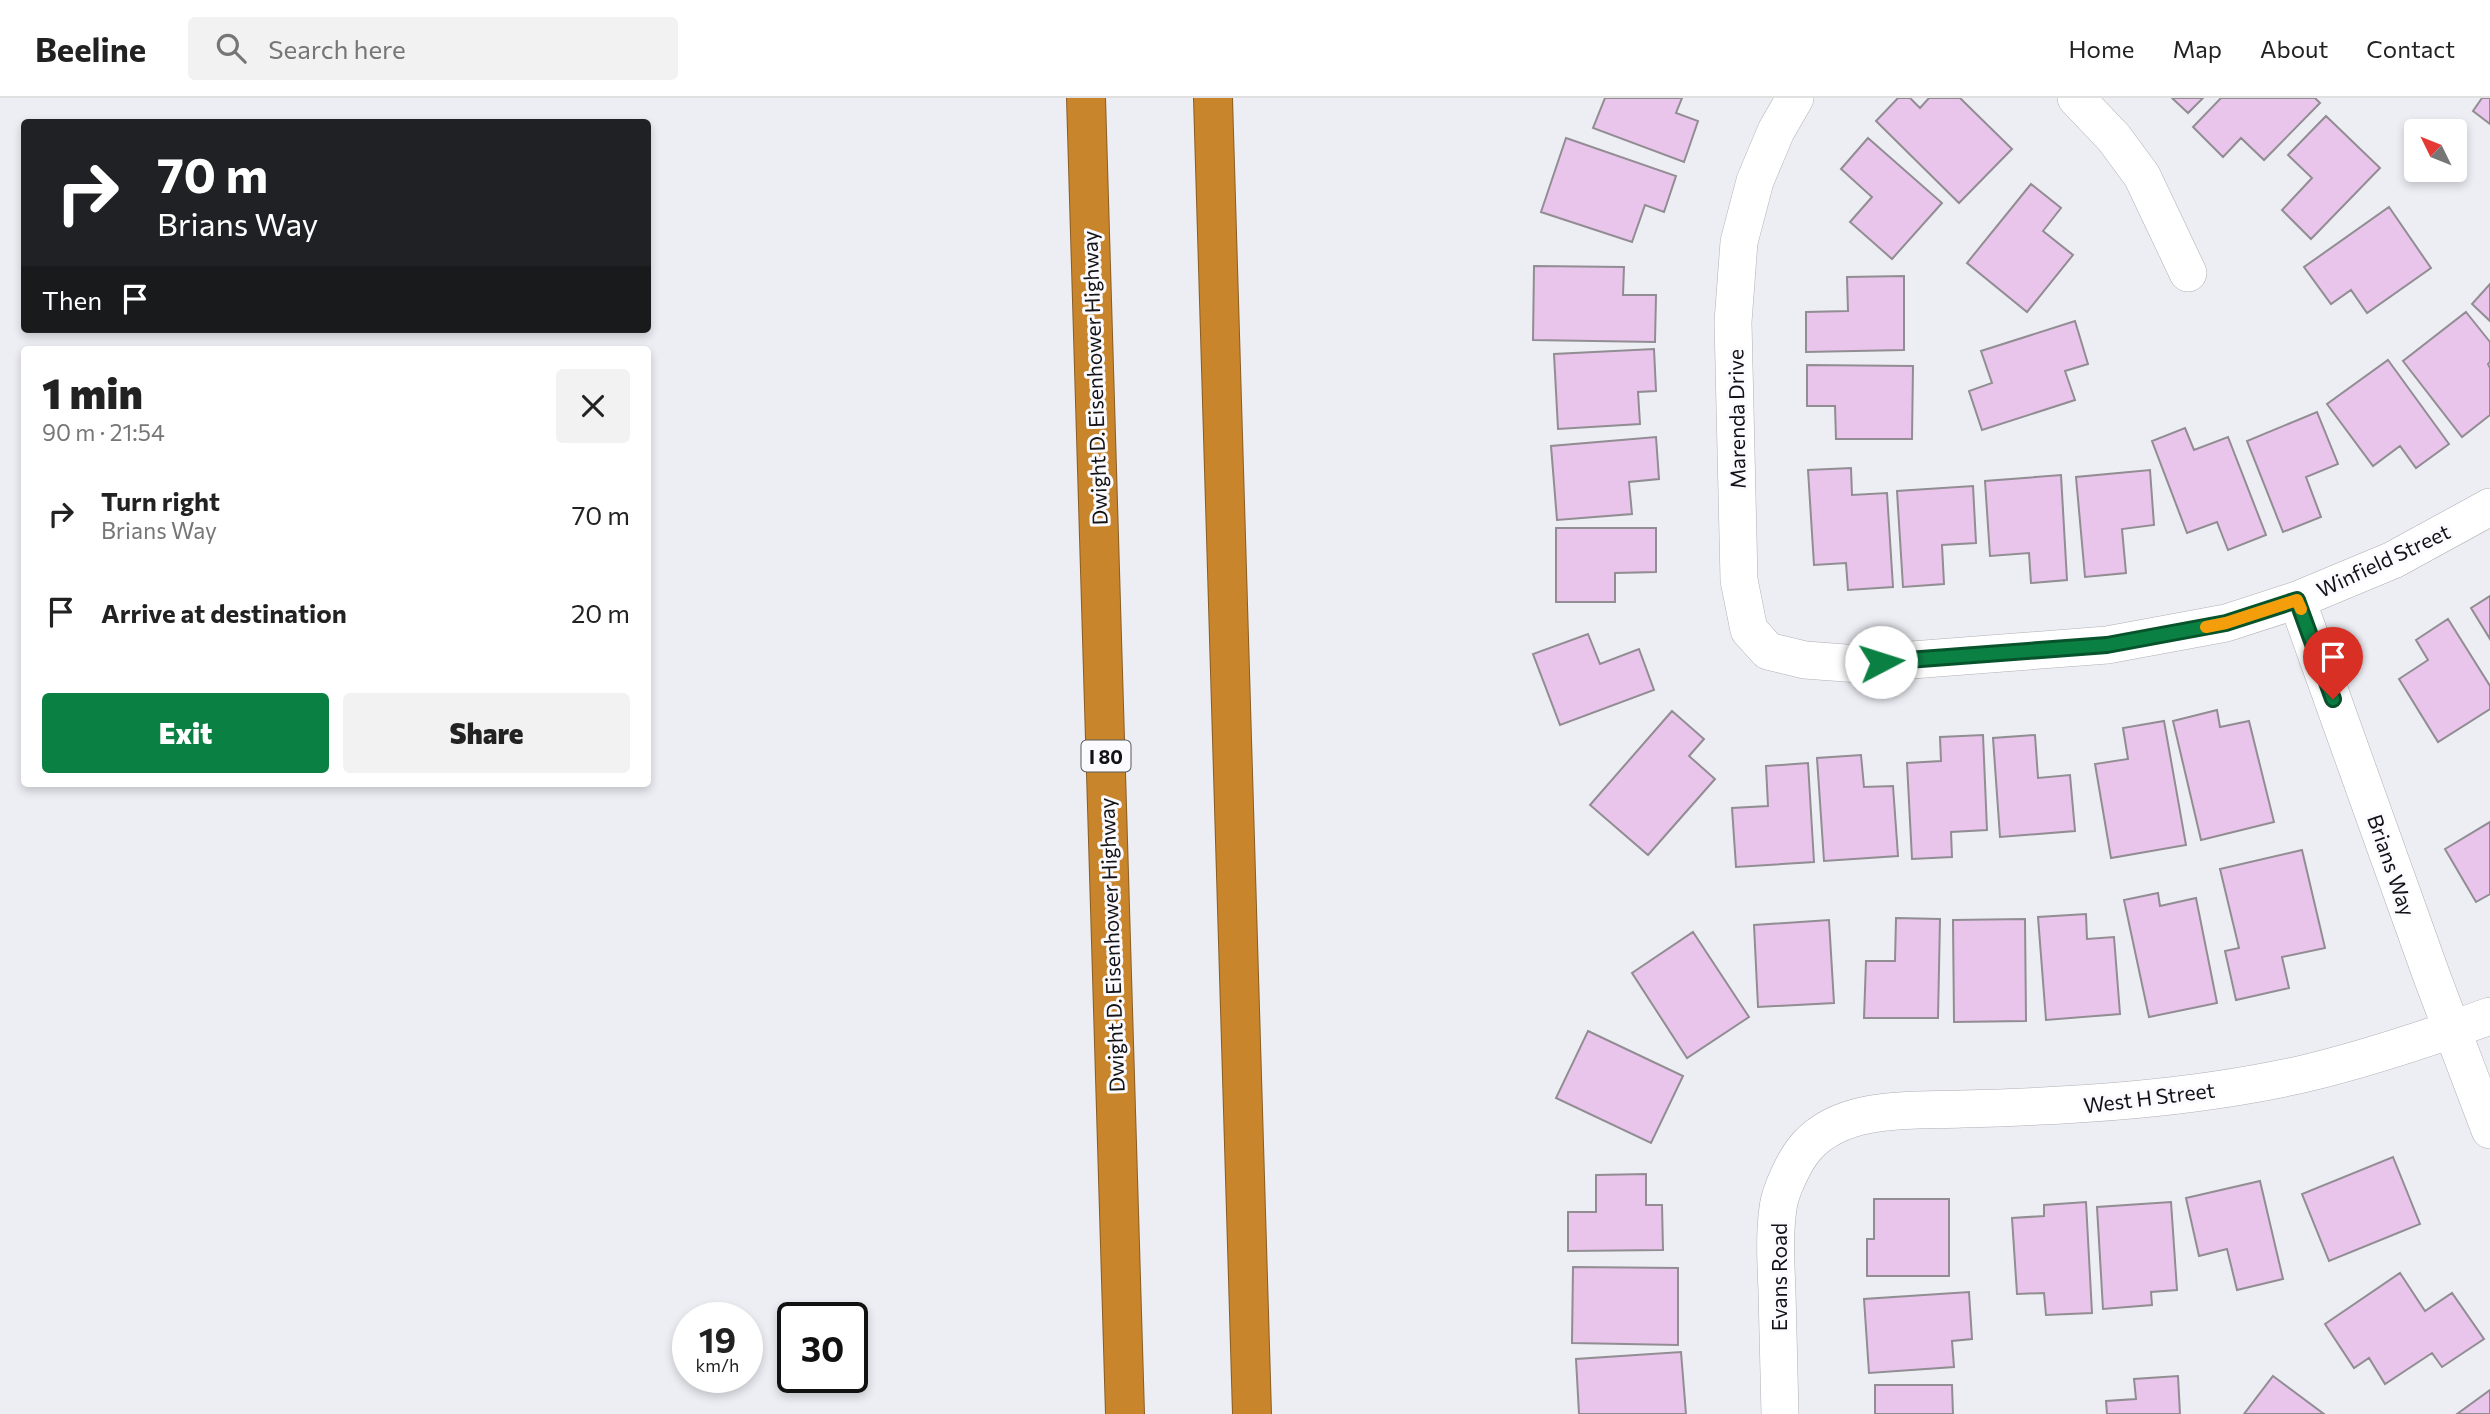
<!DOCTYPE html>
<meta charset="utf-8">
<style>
:root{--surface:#fff;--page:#f2f2f2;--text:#222;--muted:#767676;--line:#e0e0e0;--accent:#0b8043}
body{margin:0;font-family:Commissioner,sans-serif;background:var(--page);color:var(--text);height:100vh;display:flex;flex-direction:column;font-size:26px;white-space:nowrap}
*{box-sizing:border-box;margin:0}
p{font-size:23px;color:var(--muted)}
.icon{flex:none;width:38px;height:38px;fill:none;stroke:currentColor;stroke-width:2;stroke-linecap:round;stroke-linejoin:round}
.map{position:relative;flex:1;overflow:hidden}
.drawer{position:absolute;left:21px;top:248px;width:630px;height:441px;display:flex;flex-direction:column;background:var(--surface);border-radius:7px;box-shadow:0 4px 10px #0003}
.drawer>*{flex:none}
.guide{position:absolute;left:21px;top:21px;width:630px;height:214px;border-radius:7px;box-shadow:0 4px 10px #0003;background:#202124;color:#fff;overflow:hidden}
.needle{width:46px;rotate:313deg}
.fabs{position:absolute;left:2404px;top:21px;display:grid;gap:14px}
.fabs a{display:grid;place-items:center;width:63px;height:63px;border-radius:7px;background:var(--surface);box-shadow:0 4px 10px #0003;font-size:35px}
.speed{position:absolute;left:672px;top:1204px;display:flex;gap:14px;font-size:35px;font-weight:700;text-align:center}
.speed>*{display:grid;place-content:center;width:91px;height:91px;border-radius:50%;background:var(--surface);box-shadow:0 4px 10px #0003;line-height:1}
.speed small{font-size:18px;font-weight:400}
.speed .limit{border:4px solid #111;border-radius:10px;background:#fff;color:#111}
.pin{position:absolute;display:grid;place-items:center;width:60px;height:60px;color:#fff;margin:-72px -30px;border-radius:50% 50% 50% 0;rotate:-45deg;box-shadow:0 0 7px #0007}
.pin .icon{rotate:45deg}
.me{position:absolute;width:77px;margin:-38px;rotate:85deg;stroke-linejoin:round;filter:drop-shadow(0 0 5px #0008)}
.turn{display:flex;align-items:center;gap:24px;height:147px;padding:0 21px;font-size:32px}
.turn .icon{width:91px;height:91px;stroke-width:2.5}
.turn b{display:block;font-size:49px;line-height:60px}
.then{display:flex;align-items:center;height:66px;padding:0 21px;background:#0003;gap:14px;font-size:26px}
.round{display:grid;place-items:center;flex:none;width:74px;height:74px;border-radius:7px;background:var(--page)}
.headline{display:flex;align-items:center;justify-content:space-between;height:119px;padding:0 21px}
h1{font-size:42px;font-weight:800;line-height:52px}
.primary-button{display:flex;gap:14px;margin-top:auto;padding:14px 21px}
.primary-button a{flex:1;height:80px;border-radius:7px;background:var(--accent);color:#fff;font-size:28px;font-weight:800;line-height:80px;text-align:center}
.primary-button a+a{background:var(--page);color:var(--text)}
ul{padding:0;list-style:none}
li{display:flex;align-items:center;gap:21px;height:98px;padding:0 21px}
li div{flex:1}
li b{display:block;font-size:26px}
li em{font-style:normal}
header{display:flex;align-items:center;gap:42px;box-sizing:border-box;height:98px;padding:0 35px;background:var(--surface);border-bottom:2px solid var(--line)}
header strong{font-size:33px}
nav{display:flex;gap:38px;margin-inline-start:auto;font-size:24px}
.search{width:490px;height:63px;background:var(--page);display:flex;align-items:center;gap:18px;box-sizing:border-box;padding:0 24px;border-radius:7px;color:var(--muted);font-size:26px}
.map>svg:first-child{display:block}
.building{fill:#e9c5ec;stroke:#918d92;stroke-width:2}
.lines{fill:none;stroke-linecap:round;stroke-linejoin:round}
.minor-casing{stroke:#afafb5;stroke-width:38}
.motorway-casing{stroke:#895d23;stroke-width:40}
.minor{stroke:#fff;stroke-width:37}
.motorway{stroke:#c9852b;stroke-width:38}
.route-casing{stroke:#07532c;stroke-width:18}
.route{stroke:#0b8043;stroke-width:12}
.slow{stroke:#f59e0b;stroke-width:12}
.labels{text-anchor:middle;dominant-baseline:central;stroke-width:6;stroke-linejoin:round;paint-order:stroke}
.shield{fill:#fbfbff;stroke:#59595b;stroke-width:2}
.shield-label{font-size:19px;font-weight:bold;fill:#131315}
.street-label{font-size:21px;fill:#131315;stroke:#fbfbff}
</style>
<header>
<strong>Beeline</strong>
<div class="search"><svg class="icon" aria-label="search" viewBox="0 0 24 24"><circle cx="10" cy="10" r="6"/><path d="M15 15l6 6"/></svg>Search here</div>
<nav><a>Home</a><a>Map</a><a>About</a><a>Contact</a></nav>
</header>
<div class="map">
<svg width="2490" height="1316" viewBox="0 0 2490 1316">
<rect width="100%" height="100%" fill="#edeef4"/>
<path class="building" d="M1605,0H1682L1676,15L1698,23L1684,64L1593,30Z
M1898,0H1910L1920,10L1929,0H1960L2012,51L1959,105L1876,23Z
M2172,0H2203L2188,15Z
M2221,0H2315L2320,5L2264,62L2241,40L2223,59L2193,29Z
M2482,0H2490V26L2473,13Z
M2326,18L2380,70L2311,141L2282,112L2312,80L2288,57Z
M1566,40L1676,78L1664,114L1645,107L1632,144L1541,114Z
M1868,40L1942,105L1892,161L1850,124L1872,99L1841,71Z
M2031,86L2061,110L2043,133L2073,157L2027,214L1967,165Z
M2389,109L2431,170L2367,215L2351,192L2331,206L2304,169Z
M1534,168L1624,169L1623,197H1656L1655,244L1533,242Z
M1904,178V252L1806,254V214L1848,213L1847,179Z
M2490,186V223L2472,206Z
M2466,214L2490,244V264L2488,266L2490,270V317L2462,339L2403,263Z
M2075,223L2088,266L2065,273L2075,302L1982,332L1969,293L1992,285L1981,253Z
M1654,251L1656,293L1638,294L1640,326L1558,331L1554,256Z
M2388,262L2449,346L2416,370L2400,348L2373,368L2327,306Z
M1807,267L1913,268L1912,341H1836L1835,308H1807Z
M2317,314L2338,366L2306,379L2321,419L2283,434L2247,343Z
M2185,330L2194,352L2228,339L2266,437L2228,452L2217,424L2187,435L2152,343Z
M1656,339L1659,381L1629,384L1632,416L1557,422L1551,348Z
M1851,370L1852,397L1887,395L1893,489L1848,492L1846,465L1814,467L1808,372Z
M2150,372L2154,427L2122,431L2126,475L2085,479L2076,379Z
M2061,377L2067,482L2031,485L2029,455L1990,458L1985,383Z
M1973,388L1976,445L1942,447L1944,486L1903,489L1897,393Z
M1556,430H1656V474L1615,475V504H1556Z
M2490,498V541L2471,510Z
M2448,521L2490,588V611L2438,644L2399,581L2428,562L2416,542Z
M1588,536L1600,566L1639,551L1654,592L1560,627L1533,556Z
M2217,612L2220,629L2249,623L2274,724L2201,742L2173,623Z
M1672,613L1704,641L1689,658L1715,681L1648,757L1590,707Z
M2164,623L2186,747L2111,760L2095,666L2128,661L2123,630Z
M1983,637L1987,732L1951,734L1952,759L1912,761L1907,665L1941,663L1940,639Z
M2035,637L2038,680L2070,677L2075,733L2000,739L1993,640Z
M1861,657L1864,689L1893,688L1898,758L1824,763L1817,660Z
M1808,665L1814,764L1736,769L1732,710L1768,708L1766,668Z
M2490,724V796L2476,804L2445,751Z
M2302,752L2325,850L2282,859L2289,890L2236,902L2225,853L2239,850L2220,771Z
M2158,795L2160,808L2196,800L2217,905L2149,919L2124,802Z
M2086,816L2087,841L2114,839L2120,916L2046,922L2038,819Z
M1896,820L1940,821L1938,920H1864L1866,863H1895Z
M2025,821L2026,923L1954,924L1953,822Z
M1829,822L1834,905L1758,909L1754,827Z
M1693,834L1749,919L1687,960L1632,875Z
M1588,933L1683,978L1651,1045L1556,1000Z
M2393,1059L2420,1126L2329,1163L2302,1096Z
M1646,1076V1107H1662L1663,1152L1568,1153V1114H1596V1077Z
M2260,1083L2283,1181L2237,1192L2227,1151L2199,1158L2186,1100Z
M1874,1101H1949V1178H1867V1141H1874Z
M2086,1104L2092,1215L2046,1217L2044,1195L2017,1196L2012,1120L2044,1118V1107Z
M2171,1104L2177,1192L2151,1194L2152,1207L2103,1211L2097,1109Z
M1573,1169L1678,1170V1247L1572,1245Z
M2400,1175L2425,1213L2452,1195L2484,1241L2442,1269L2432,1255L2385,1286L2369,1260L2354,1270L2325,1226Z
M1969,1194L1972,1241L1952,1243L1954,1269L1869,1275L1864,1201Z
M1681,1254L1686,1316H1579L1576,1261Z
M2178,1278L2180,1316H2107L2106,1303L2136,1301L2134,1281Z
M2273,1278L2324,1316H2244Z
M1875,1287H1952L1953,1316H1875Z
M2490,1292V1316H2457Z"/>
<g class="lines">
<defs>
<path id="minor" d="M1795,0L1776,33L1755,83L1739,144L1733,224L1739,482L1749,532L1768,553L1805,562L1859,566L2107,547L2226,525L2297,502L2393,462L2490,409
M2076,0L2114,40L2142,78L2188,175
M2297,502L2432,879L2490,1032
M1780,1316C1779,1275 1778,1235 1777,1194C1776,1166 1774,1138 1778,1110C1780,1093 1795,1061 1807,1048C1844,1007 1912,1013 1962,1011C2076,1008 2192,1001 2303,976C2366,961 2429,940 2490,918"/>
<path id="motorway" d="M1086,0L1125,1316
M1213,0L1252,1316"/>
</defs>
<use href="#minor" class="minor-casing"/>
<use href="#motorway" class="motorway-casing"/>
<use href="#minor" class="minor"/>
<use href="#motorway" class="motorway"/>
</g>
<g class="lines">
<defs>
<path id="route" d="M1881,564L2107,547L2226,525L2297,502L2333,601"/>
</defs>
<use href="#route" class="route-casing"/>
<use href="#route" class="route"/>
<path class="slow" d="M2206,529L2226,525L2297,502L2301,511"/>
</g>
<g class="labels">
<rect class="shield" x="1081.5" y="642.5" width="49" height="31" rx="5"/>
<g class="shield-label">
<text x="1106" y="658">I 80</text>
</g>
<g class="street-label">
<text transform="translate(1094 280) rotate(-92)">Dwight D. Eisenhower Highway</text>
<text transform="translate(1736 321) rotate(-91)">Marenda Drive</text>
<text transform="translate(2383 462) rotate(-25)">Winfield Street</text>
<text transform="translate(2392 767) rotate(71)">Brians Way</text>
<text transform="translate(1111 847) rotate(-92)">Dwight D. Eisenhower Highway</text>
<text transform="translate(2149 999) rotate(-7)">West H Street</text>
<text transform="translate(1778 1179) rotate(-90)">Evans Road</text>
</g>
</g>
</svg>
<div class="fabs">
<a><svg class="needle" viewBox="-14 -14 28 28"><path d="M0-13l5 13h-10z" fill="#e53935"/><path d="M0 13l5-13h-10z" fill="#767676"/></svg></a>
</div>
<div class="speed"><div>19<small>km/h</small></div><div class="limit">30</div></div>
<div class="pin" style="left:2333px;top:601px;background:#d93025"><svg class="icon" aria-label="arrive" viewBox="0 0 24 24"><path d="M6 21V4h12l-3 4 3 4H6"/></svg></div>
<svg class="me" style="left:1881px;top:564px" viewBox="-20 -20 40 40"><circle r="19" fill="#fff"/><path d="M0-13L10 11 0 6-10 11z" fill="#0b8043"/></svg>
<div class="guide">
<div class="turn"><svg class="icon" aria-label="right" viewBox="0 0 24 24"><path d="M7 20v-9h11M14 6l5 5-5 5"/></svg><div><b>70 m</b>Brians Way</div></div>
<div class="then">Then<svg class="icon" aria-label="arrive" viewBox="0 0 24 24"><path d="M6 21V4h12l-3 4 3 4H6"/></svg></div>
</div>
<section class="drawer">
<div class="headline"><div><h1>1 min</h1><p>90 m · 21:54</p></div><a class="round"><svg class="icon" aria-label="close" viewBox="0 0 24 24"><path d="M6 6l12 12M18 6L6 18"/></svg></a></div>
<ul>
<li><svg class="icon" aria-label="right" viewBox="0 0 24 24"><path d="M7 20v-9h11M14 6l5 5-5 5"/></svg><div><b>Turn right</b><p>Brians Way</p></div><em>70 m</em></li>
<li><svg class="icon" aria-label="arrive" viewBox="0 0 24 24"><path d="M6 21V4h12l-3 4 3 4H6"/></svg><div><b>Arrive at destination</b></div><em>20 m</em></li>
</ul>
<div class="primary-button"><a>Exit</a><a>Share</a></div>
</section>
</div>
